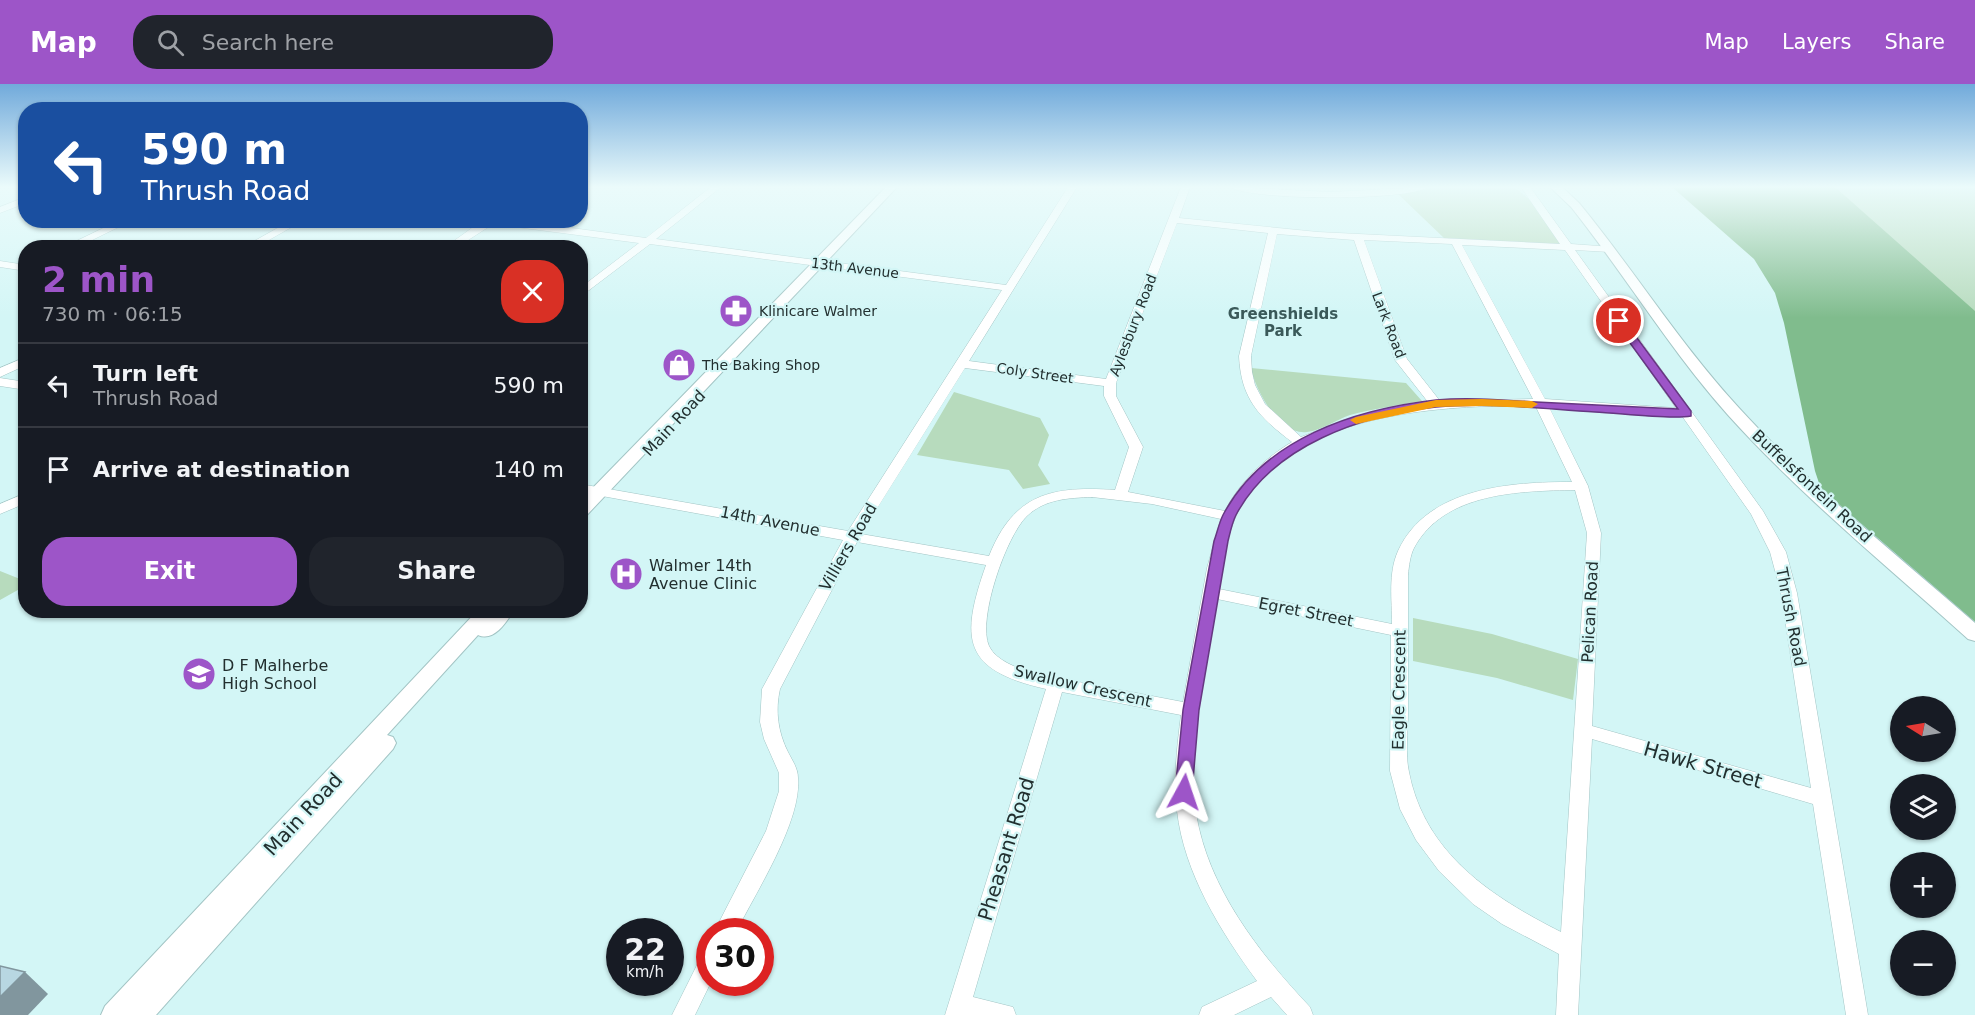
<!DOCTYPE html>
<meta charset="utf-8">
<style>
:root{--surface:#171b24;--page:#20242c;--text:#f1f3f6;--muted:#9ea1a6;--line:#363941;--accent:#9d55c8}
body{margin:0;font-family:"DejaVu Sans",sans-serif;background:var(--page);color:var(--text);height:100vh;display:flex;flex-direction:column;font-size:22px;white-space:nowrap}
*{box-sizing:border-box;margin:0}
p{font-size:20px;color:var(--muted)}
.icon{flex:none;width:33px;height:33px;fill:none;stroke:currentColor;stroke-width:2;stroke-linecap:round;stroke-linejoin:round}
.map{position:relative;flex:1;overflow:hidden}
.sheet{position:absolute;left:18px;top:156px;width:570px;height:378px;display:flex;flex-direction:column;background:var(--surface);border-radius:24px;box-shadow:0 2px 4px #0004}
.sheet>*{flex:none}
.guide{position:absolute;left:18px;top:18px;width:570px;height:126px;border-radius:24px;box-shadow:0 2px 4px #0004;background:#1a4fa0;color:#fff;overflow:hidden}
.needle{width:39px;rotate:281deg}
.controls{position:absolute;left:1890px;top:612px;display:grid;gap:12px}
.controls a{display:grid;place-items:center;width:66px;height:66px;border-radius:50%;background:var(--surface);box-shadow:0 2px 4px #0004;font-size:30px}
.speed{position:absolute;left:606px;top:834px;display:flex;gap:12px;font-size:30px;font-weight:700;text-align:center}
.speed>*{display:grid;place-content:center;width:78px;height:78px;border-radius:50%;background:var(--surface);box-shadow:0 2px 4px #0004;line-height:1}
.speed small{font-size:15px;font-weight:400}
.speed .limit{border:9px solid #d22;background:#fff;color:#111}
.pin{position:absolute;display:grid;place-items:center;width:51px;height:51px;color:#fff;margin:-26px;border:3px solid #fff;border-radius:50%;box-shadow:0 2px 6px #0007}
.me{position:absolute;width:66px;margin:-33px;rotate:5deg;stroke-linejoin:round;filter:drop-shadow(0 0 4px #0008)}
.turn{display:flex;align-items:center;gap:21px;height:126px;padding:0 24px;font-size:27px}
.turn .icon{width:78px;height:78px;stroke-width:2.5}
.turn b{display:block;font-size:42px;line-height:51px}
.round{display:grid;place-items:center;flex:none;width:63px;height:63px;border-radius:24px;background:var(--page)}
.summary{display:flex;align-items:center;justify-content:space-between;height:102px;padding:0 24px}
h1{font-size:36px;font-weight:800;line-height:45px;color:var(--accent)}
.cta{display:flex;gap:12px;margin-top:auto;padding:12px 24px}
.cta a{flex:1;height:69px;border-radius:24px;background:var(--accent);color:#fff;font-size:24px;font-weight:800;line-height:69px;text-align:center}
.cta a+a{background:var(--page);color:var(--text)}
ul{padding:0;list-style:none}
li{display:flex;align-items:center;gap:18px;height:84px;padding:0 24px;border-top:2px solid var(--line)}
li div{flex:1}
li b{display:block;font-size:22px}
li em{font-style:normal}
header{display:flex;align-items:center;gap:36px;box-sizing:border-box;height:84px;padding:0 30px;background:var(--accent);color:#fff}
header strong{font-size:28px}
nav{display:flex;gap:33px;margin-inline-start:auto;font-size:21px}
.search{width:420px;height:54px;background:var(--page);display:flex;align-items:center;gap:15px;box-sizing:border-box;padding:0 21px;border-radius:24px;color:var(--muted);font-size:22px}
.map>svg:first-child{display:block}
.green{fill:#b7dbbd}
.forest{fill:#80bc8d}
.lines{fill:none;stroke-linecap:round;stroke-linejoin:round}
.minor-casing{stroke:#a3c5c5;stroke-width:1}
.major-casing{stroke:#a3c5c5;stroke-width:2}
.minor{fill:#fff;fill-rule:evenodd}
.major{fill:#fff;fill-rule:evenodd}
.shaded-wall{fill:#81969e}
.building{fill:#b8d7e2;stroke:#81969e;stroke-width:1.5}
.route{fill:#9d55c8;stroke:#663782;stroke-width:1.5}
.slow{fill:#f59e0b}
.labels{text-anchor:middle;dominant-baseline:central;stroke-width:4.5;stroke-linejoin:round;paint-order:stroke}
.far-street-label{font-size:14px;fill:#222f2f;stroke:#d3f6f6}
.far-poi-label{font-size:14px;fill:#222f2f;stroke:#d3f6f6;text-anchor:start}
.far-neighbourhood-label{font-size:15px;font-weight:bold;fill:#3a5959;stroke:#d3f6f6}
.street-label{font-size:16px;fill:#222f2f;stroke:#d3f6f6}
.poi-label{font-size:16px;fill:#222f2f;stroke:#d3f6f6;text-anchor:start}
.near-street-label{font-size:20px;fill:#222f2f;stroke:#d3f6f6}
</style>
<header>
<strong>Map</strong>
<div class="search"><svg class="icon" aria-label="search" viewBox="0 0 24 24"><circle cx="10" cy="10" r="6"/><path d="M15 15l6 6"/></svg>Search here</div>
<nav><a>Map</a><a>Layers</a><a>Share</a></nav>
</header>
<div class="map">
<svg width="1975" height="931" viewBox="0 0 1975 931">
<rect width="100%" height="100%" fill="#d3f6f6"/>
<path class="green" d="M1441,103H1514L1529,115L1561,160L1444,154L1398,110Z
M1834,103H1975V228Z
M1251,284L1406,299L1422,317C1399,321 1373,325 1350,331C1336,336 1322,346 1307,348C1280,352 1255,306 1251,284Z
M954,308L1040,334L1049,351L1038,381L1050,400L1023,405L1009,386L917,371Z
M0,487L25,497V502L0,516Z
M1413,534L1492,550L1578,575L1573,616L1497,594L1413,577Z"/>
<path class="forest" d="M1672,103H1835L1975,227V538L1821,405L1815,387L1784,239L1775,209L1754,175Z"/>
<g class="lines">
<defs>
<path id="minor" d="M711,103H721L656,155L1006,201L1068,103H1077L969,277L1106,295L1181,103H1190L1179,134L1318,148L1560,160L1521,103H1530L1571,160L1613,163V167L1610,168L1575,166L1763,427L1786,468L1797,509L1868,931H1846L1813,720L1592,655L1578,931H1556L1559,870L1502,840L1473,820L1439,787L1416,756L1400,725L1390,687L1391,551L1217,515C1207,584 1185,659 1196,729C1208,804 1259,869 1310,923L1313,931H1287L1271,913L1234,931H1199L1202,923L1257,897C1221,848 1184,789 1177,727C1173,696 1177,662 1181,631L1062,608L973,913L1013,923L1016,931H945L1046,605C962,586 960,555 986,481L857,458L780,605C775,627 778,648 788,668C792,676 798,684 798,694C802,737 756,808 736,848H714L766,747L779,707V689L764,655L760,638L762,605L843,456L580,408V400L848,447L1002,206L650,160L580,213V204L639,159L493,140L456,164H444L483,136H512L646,154ZM1177,139L1268,149L1239,272C1241,315 1259,333 1292,358C1265,374 1239,399 1225,427L1128,408L1143,363L1116,312V299ZM1277,150L1354,156L1395,276L1428,318C1383,324 1343,336 1301,353L1265,320L1255,301L1252,288L1251,272ZM1364,156L1452,160L1533,315L1440,317L1407,275ZM1462,161L1565,166L1676,324L1545,315ZM965,284L1104,302V312L1129,363L1115,406C1052,402 1014,409 989,472L861,450ZM1492,322L1536,323L1572,398C1512,398 1427,403 1398,467C1388,489 1392,516 1392,540L1219,505C1222,481 1226,456 1235,434C1275,340 1404,325 1492,322ZM1549,323L1682,332L1751,430L1770,468L1781,509L1811,704L1592,642L1601,449L1588,402ZM1575,406L1587,449L1561,848C1492,813 1425,770 1409,688C1405,670 1408,648 1408,629C1408,583 1408,537 1408,491C1409,482 1410,472 1414,464C1444,408 1520,407 1575,406ZM1092,413L1152,420L1221,435L1207,484L1183,618L1032,589C1018,584 996,577 989,562C977,536 1006,452 1027,432C1045,415 1068,414 1092,413Z
M1230,103L1330,108L1429,103C1406,117 1253,117 1230,103Z
M26,113V119L0,129V123Z
M120,136H133L76,164H62Z
M292,136H304L255,164H242Z
M0,177L26,181V187L0,183Z
M26,273V281L0,293V284Z
M0,294L26,298V306L0,302Z
M26,409V419L0,430V420Z
M710,868L711,898L695,931H672L702,871Z"/>
<path id="major" d="M886,103H897L586,432L580,433V417Z
M1550,103H1562L1579,119C1634,186 1680,260 1739,324C1811,403 1895,469 1975,539V557L1968,555C1887,482 1801,412 1728,331C1670,266 1625,191 1571,123Z
M478,526H514C506,539 494,558 478,551L387,651L393,653L396,659L393,665L156,931H101L105,922Z"/>
</defs>
<use href="#minor" class="minor-casing"/>
<use href="#major" class="major-casing"/>
<use href="#minor" class="minor"/>
<use href="#major" class="major"/>
</g>
<path class="shaded-wall" d="M25,888L48,910L28,931H0V913Z"/>
<path class="building" d="M0,882L25,888L0,913Z"/>
<linearGradient id="sky" x2="0" y2="1"><stop stop-color="#71aadb"/><stop offset="0.44" stop-color="#ebfbfb"/><stop offset="1" stop-color="#ebfbfb" stop-opacity="0"/></linearGradient>
<rect width="1975" height="234" fill="url(#sky)"/>
<path class="route" d="M1619,234L1623,235L1691,327V332C1670,336 1619,329 1595,328C1543,325 1489,318 1436,323C1362,331 1273,361 1236,431C1232,439 1230,449 1228,457L1199,626L1192,708L1190,713L1184,715L1177,713L1175,708L1183,626L1214,457C1217,449 1219,439 1223,431C1263,355 1355,325 1436,316C1469,313 1503,316 1536,318C1583,320 1631,323 1678,325L1614,237Z"/>
<path class="slow" d="M1482,315L1532,317L1538,320L1532,324L1482,322L1436,323L1356,340L1350,336L1356,333L1436,316Z"/>
<defs>
<symbol id="pharmacy-disc" viewBox="-11 -11 22 22"><circle r="9.5" fill="#9d55c8" stroke="#d3f6f6"/><path d="M-2-6h4v4h4v4h-4v4h-4v-4h-4v-4h4Z" fill="#fff"/></symbol>
<symbol id="shop-disc" viewBox="-11 -11 22 22"><circle r="9.5" fill="#9d55c8" stroke="#d3f6f6"/><path d="M-5-2.5h2.3a2.7 3.5 0 0 1 5.4 0H5L5.5 6h-11ZM-1.5-2.5h3a1.5 2.3 0 0 0-3 0Z" fill="#fff"/></symbol>
<symbol id="hospital-disc" viewBox="-11 -11 22 22"><circle r="9.5" fill="#9d55c8" stroke="#d3f6f6"/><path d="M-5-5h3v3.5h4V-5h3V5h-3V1.5h-4V5h-3Z" fill="#fff"/></symbol>
<symbol id="school-disc" viewBox="-11 -11 22 22"><circle r="9.5" fill="#9d55c8" stroke="#d3f6f6"/><path d="M0-5L7-2L0 1L-7-2ZM-4 1L0 2.5L4 1V4Q0 6-4 4Z" fill="#fff"/></symbol>
</defs>
<g fill-rule="evenodd">
<use href="#pharmacy-disc" x="717" y="208" width="38" height="38"/>
<use href="#shop-disc" x="660" y="262" width="38" height="38"/>
<use href="#hospital-disc" x="607" y="471" width="38" height="38"/>
<use href="#school-disc" x="180" y="571" width="38" height="38"/>
</g>
<g class="labels">
<g class="far-street-label">
<text transform="translate(855 184) rotate(7)">13th Avenue</text>
<text transform="translate(1133 241) rotate(-69)">Aylesbury Road</text>
<text transform="translate(1389 241) rotate(69)">Lark Road</text>
<text transform="translate(1035 289) rotate(8)">Coly Street</text>
</g>
<g class="far-poi-label">
<text x="759" y="227">Klinicare Walmer</text>
<text x="702" y="281">The Baking Shop</text>
</g>
<g class="far-neighbourhood-label">
<text x="1283" y="230">Greenshields<tspan x="1283" dy="17">Park</tspan></text>
</g>
<g class="street-label">
<text transform="translate(674 339) rotate(-47)">Main Road</text>
<text transform="translate(1812 402) rotate(43)">Buffelsfontein Road</text>
<text transform="translate(770 437) rotate(11)">14th Avenue</text>
<text transform="translate(848 463) rotate(-60)">Villiers Road</text>
<text transform="translate(1306 528) rotate(11)">Egret Street</text>
<text transform="translate(1590 528) rotate(-87)">Pelican Road</text>
<text transform="translate(1791 533) rotate(79)">Thrush Road</text>
<text transform="translate(1083 602) rotate(13)">Swallow Crescent</text>
<text transform="translate(1399 606) rotate(-89)">Eagle Crescent</text>
</g>
<g class="poi-label">
<text x="649" y="481">Walmer 14th<tspan x="649" dy="18">Avenue Clinic</tspan></text>
<text x="222" y="581">D F Malherbe<tspan x="222" dy="18">High School</tspan></text>
</g>
<g class="near-street-label">
<text transform="translate(1703 681) rotate(16)">Hawk Street</text>
<text transform="translate(303 730) rotate(-47)">Main Road</text>
<text transform="translate(1006 765) rotate(-73)">Pheasant Road</text>
</g>
</g>
</svg>
<div class="controls">
<a><svg class="needle" viewBox="-14 -14 28 28"><path d="M0-13l5 13h-10z" fill="#e53935"/><path d="M0 13l5-13h-10z" fill="#9ea1a6"/></svg></a>
<a><svg class="icon" aria-label="layers" viewBox="0 0 24 24"><path d="M12 4l9 5-9 5-9-5zM3 14l9 5 9-5"/></svg></a>
<a>+</a>
<a>−</a>
</div>
<div class="speed"><div>22<small>km/h</small></div><div class="limit">30</div></div>
<div class="pin" style="left:1619px;top:237px;background:#d93025"><svg class="icon" aria-label="arrive" viewBox="0 0 24 24"><path d="M6 21V4h12l-3 4 3 4H6"/></svg></div>
<svg class="me" style="left:1184px;top:708px" viewBox="-20 -20 40 40"><path d="M0-17L14 15 0 8-14 15z" fill="#9d55c8" stroke="#fff" stroke-width="4"/></svg>
<div class="guide">
<div class="turn"><svg class="icon" aria-label="left" viewBox="0 0 24 24"><path d="M17 20v-9H6M10 6l-5 5 5 5"/></svg><div><b>590 m</b>Thrush Road</div></div>
</div>
<section class="sheet">
<div class="summary"><div><h1>2 min</h1><p>730 m · 06:15</p></div><a class="round" style="background:#d93025;color:#fff"><svg class="icon" aria-label="close" viewBox="0 0 24 24"><path d="M6 6l12 12M18 6L6 18"/></svg></a></div>
<ul>
<li><svg class="icon" aria-label="left" viewBox="0 0 24 24"><path d="M17 20v-9H6M10 6l-5 5 5 5"/></svg><div><b>Turn left</b><p>Thrush Road</p></div><em>590 m</em></li>
<li><svg class="icon" aria-label="arrive" viewBox="0 0 24 24"><path d="M6 21V4h12l-3 4 3 4H6"/></svg><div><b>Arrive at destination</b></div><em>140 m</em></li>
</ul>
<div class="cta"><a>Exit</a><a>Share</a></div>
</section>
</div>
